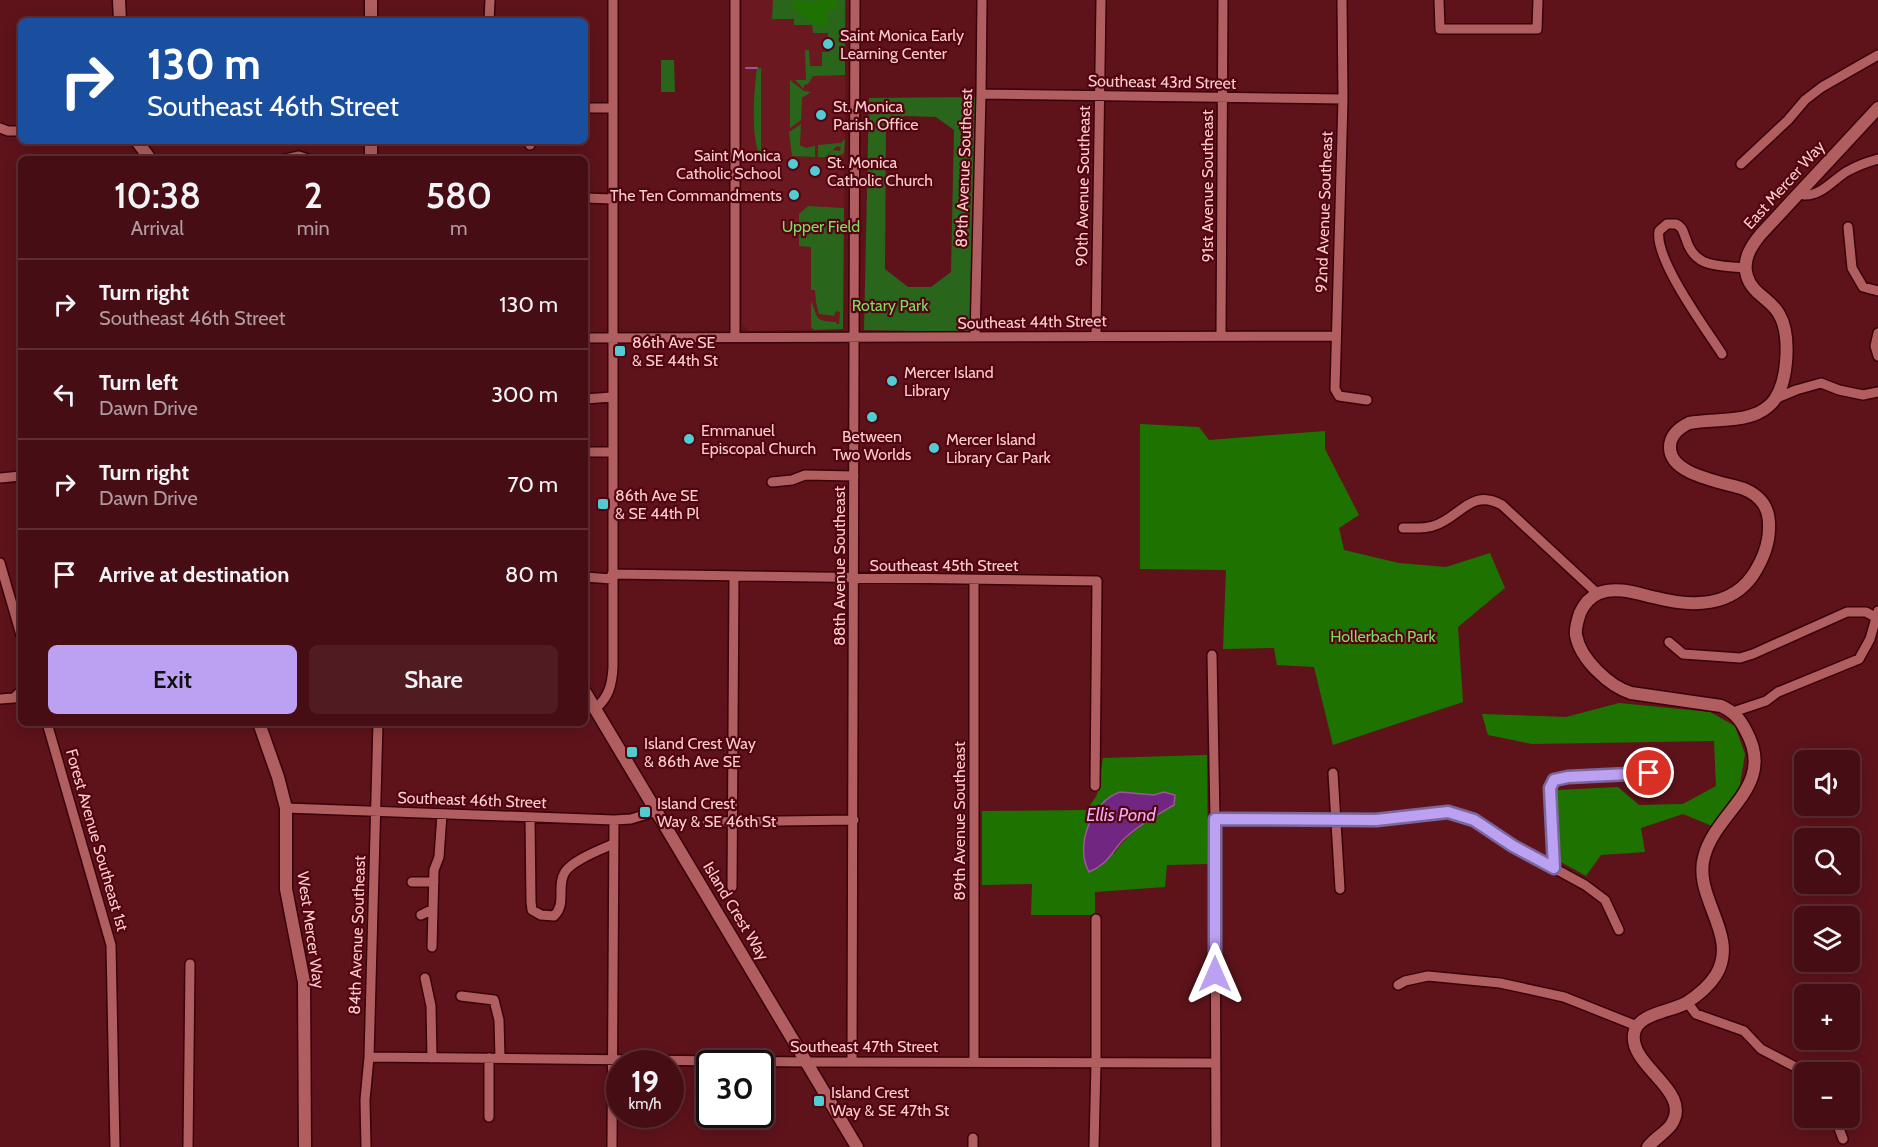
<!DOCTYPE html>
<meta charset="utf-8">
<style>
:root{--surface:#460e14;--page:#501c22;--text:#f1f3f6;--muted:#b09ca0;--line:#5e2e34;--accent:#bca0f2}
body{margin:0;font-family:Cabin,sans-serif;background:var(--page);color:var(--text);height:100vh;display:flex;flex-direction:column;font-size:22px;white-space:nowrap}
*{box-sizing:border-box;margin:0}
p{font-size:20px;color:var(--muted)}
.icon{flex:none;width:33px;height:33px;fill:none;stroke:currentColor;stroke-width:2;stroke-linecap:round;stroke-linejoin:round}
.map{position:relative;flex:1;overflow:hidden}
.sheet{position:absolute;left:18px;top:156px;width:570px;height:570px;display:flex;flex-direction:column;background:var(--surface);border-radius:9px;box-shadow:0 3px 15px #0003,0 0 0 2px var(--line)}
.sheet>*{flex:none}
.hud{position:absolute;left:18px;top:18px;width:570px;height:126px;border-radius:9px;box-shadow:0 3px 15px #0003,0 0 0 2px var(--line);background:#1a4fa0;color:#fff;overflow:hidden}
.controls{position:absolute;left:1794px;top:750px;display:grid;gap:12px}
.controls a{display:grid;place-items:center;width:66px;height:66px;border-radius:9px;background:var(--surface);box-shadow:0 3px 15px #0003,0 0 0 2px var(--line);font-size:30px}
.speed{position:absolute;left:606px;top:1050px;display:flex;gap:12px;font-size:30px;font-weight:700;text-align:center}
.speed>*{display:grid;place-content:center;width:78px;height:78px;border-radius:50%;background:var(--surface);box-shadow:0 3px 15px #0003,0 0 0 2px var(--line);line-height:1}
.speed small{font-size:15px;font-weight:400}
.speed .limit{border:3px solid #111;border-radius:9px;background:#fff;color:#111}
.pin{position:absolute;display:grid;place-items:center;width:51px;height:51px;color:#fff;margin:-26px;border:3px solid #fff;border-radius:50%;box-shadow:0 2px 6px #0007}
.me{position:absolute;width:66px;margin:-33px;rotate:0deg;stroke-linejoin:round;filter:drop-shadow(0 0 4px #0008)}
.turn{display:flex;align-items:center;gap:21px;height:126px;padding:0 30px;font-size:27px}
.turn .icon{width:78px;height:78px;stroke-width:2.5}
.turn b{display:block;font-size:42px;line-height:51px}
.eta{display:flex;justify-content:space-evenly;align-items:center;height:102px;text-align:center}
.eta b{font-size:36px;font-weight:600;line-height:42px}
.primary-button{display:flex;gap:12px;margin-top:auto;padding:12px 30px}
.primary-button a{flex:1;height:69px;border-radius:9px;background:var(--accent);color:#111;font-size:24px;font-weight:600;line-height:69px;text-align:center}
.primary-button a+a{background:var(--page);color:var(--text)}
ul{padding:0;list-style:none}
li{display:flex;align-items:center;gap:18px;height:90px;padding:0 30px;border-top:2px solid var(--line)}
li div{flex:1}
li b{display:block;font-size:22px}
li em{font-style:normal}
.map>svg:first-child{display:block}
.built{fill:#6c1821}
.green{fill:#2a651c;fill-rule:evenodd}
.forest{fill:#1e7300;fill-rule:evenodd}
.water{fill:#712681;stroke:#9a5897;stroke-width:1.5}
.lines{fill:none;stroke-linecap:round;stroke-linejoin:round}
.stream{stroke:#9a5897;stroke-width:2}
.street-casing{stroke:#390209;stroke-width:12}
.secondary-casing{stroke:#390209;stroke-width:15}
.street{stroke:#b05e5f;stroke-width:9}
.secondary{stroke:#b05e5f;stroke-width:12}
.route-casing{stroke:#7a689d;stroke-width:15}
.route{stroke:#bca0f2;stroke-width:10}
.poi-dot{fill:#51ccd3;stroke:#520511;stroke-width:2}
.labels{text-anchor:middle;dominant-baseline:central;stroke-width:4.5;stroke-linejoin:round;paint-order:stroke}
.poi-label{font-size:16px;fill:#fbcccb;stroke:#520511;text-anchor:start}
.street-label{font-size:16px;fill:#fbcccb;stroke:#520511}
.park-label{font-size:16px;fill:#78de62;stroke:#520511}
.water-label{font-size:18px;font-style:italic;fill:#e7aff4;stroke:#520511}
</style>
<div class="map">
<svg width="1878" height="1147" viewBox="0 0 1878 1147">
<rect width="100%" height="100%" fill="#5e131b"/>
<path class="built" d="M742,0H846L843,329L749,331L742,324Z"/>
<path class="green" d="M773,0H845V75L813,76L808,84L804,85V89L795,80H806L805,50H809L810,66H822V52H829L828,33H813L812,25H794V19H772Z
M661,60H674L675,92H661Z
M757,68H761V158C750,139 754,90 757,68Z
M790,80L804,91L811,92L802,98L801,120L790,128Z
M976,97L970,332L864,330L869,98ZM904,116L936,117L954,130L951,272L931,287H908L885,269L886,128Z
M801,124L800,145L806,148L815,146V157L792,156L789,132Z
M845,139L844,153L836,157L833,167H828L826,157L833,150L840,151L841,147L837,146L825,157H818V145L841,143Z
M808,206L844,208L843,329L814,330L811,327V301C819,317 812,321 836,322L837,324H839L840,312L836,311L834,316L819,314L816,302L815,290H811V247L799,246V214Z"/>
<path class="forest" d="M793,0L820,2L821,0H836L837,10H828V27L818,26L793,9Z
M1140,424L1199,427L1209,440L1325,431V449L1359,515L1339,528L1344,550L1399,563L1446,567L1490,553L1505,588L1458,627L1463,702L1333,745L1314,667L1277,665L1274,648L1223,649L1226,570L1140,569Z
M1619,703L1710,712L1735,726L1745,754L1739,790L1712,826L1683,814L1641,828L1645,852L1601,855L1586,876L1561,862L1557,790L1618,787L1639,805L1683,804L1716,786L1714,741L1532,744L1488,735L1482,714L1566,717Z
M1207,755L1208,864L1167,865L1165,887L1095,892V915H1031L1032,884L982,885V811L1087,810L1097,795L1103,758ZM1120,792L1154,795L1164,792L1175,795L1174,805C1152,818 1128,832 1114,854Z"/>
<path class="water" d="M1120,792L1154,795L1164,792L1175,795L1174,805C1157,815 1137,826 1123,840C1111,853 1107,865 1089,872C1074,846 1092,801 1120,792Z"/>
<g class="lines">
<path class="stream" d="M746,68H757"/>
<defs>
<path id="street" d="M735,0V336
M1342,0L1343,99L1335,389L1339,396L1367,400
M1439,0L1440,29H1537L1538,0
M489,21L490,0
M981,94L1343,99
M585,108H613
M0,128L8,131H21
M530,141V145
M285,159L299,156L308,159
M1741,164L1788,120L1805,100L1822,87L1878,55
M1801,191L1804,195C1821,196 1833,180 1846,172C1856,166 1867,162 1878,159
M585,198L613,199
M1848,227L1852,268L1863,287L1878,291
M1878,333L1875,346L1878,356
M1096,336L1101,0
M1221,336L1223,0
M975,337L981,94L982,0
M585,338L1335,336
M1722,354C1706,329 1654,259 1659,231L1667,224H1676C1683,227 1683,232 1686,239C1695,269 1719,265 1745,268
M585,399L612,397
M1775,399L1796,390L1821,383L1839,390L1863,395L1878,392
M585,452H612
M0,478L21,476
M772,482L792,480L805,475L854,476
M1403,528C1413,528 1424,529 1433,526C1459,519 1471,487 1502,505L1598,594
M0,563L21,635
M612,574L1097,581L1095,786
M585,577L612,579
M1669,642L1683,654L1740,658L1753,654L1847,612H1866L1875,617
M1212,655L1215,819L1216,1147
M0,699L14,698L21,691
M595,709C609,697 612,685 613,667V0
M1733,712L1766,701L1778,692L1859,659L1870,639L1878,611
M47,723L111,945L115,1147
M1333,773L1340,889
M286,808L614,820L631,819L657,811
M530,818L531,902L532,910L541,915L554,916C567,904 556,886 565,872C573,860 600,850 613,844
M1215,819L1337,821L1399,818L1439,812L1459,814L1474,820L1513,846L1585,885L1605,900L1619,930
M707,822L854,820
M1554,868L1550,788L1554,780L1568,777L1666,772
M412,882H434
M732,887L734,576
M421,915L433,909
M432,947L434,870L439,857L442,814
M425,978L431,1006L432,1058
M1398,985L1405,981L1428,976L1500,983L1564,997L1637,1026
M461,996L494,1000L499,1020L500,1058
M1687,1002L1696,1014L1744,1031L1761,1049L1805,1072
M369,1057L806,1062L1215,1063
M852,1061L855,0
M974,1062V580
M489,1117V1058
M1835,1118L1843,1139
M973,1138V1147
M188,1147L190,964
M366,1147L365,1100L369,1057L378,723
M612,1147L614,820
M1094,1147L1096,1063V919"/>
<path id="secondary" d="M119,0L120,21
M371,0V21
M137,141L150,159
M371,159V141
M585,692L857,1147
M259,723L278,777L286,808V889L304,982L305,1147
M1648,1147C1654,1139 1665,1133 1671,1125C1694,1091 1629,1067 1634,1034C1637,1013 1671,1012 1686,1003C1697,996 1709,986 1716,975C1740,935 1693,898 1704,857C1716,810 1777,787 1746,731C1740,719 1734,712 1721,706L1631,693C1609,686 1580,659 1576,635C1575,628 1578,619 1580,613C1584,604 1590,597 1599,593C1618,586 1638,594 1657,598C1692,607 1731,607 1753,575C1762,561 1769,544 1769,528C1770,508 1761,496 1744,489C1723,482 1669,475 1670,447C1670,435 1679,428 1689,423C1711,419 1738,422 1758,413C1764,410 1771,405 1775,399C1788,380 1791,334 1779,314C1771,299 1752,294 1747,276C1742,260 1751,246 1761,234L1878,108"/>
</defs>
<use href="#street" class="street-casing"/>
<use href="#secondary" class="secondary-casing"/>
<use href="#street" class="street"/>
<use href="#secondary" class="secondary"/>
</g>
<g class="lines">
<defs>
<path id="route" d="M1215,974V819L1376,820L1448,812L1474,820L1513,846L1554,868L1550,788L1554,780L1568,777L1649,773"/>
</defs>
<use href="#route" class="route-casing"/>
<use href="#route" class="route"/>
</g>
<g class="poi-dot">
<circle cx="828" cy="44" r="6"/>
<circle cx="821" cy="115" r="6"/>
<circle cx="793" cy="164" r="6"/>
<circle cx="815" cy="171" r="6"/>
<circle cx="794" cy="195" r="6"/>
<rect x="614" y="345" width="12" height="12" rx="3"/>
<circle cx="892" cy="381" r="6"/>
<circle cx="872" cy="417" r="6"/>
<circle cx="689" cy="439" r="6"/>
<circle cx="934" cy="448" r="6"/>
<rect x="597" y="498" width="12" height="12" rx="3"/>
<rect x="626" y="746" width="12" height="12" rx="3"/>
<rect x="639" y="806" width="12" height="12" rx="3"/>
<rect x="813" y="1095" width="12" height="12" rx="3"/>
</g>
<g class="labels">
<g class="poi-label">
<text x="840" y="35">Saint Monica Early<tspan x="840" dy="18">Learning Center</tspan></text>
<text x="833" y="106">St. Monica<tspan x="833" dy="18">Parish Office</tspan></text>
<text x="781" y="155" text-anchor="end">Saint Monica<tspan x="781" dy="18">Catholic School</tspan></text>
<text x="827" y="162">St. Monica<tspan x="827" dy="18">Catholic Church</tspan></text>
<text x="782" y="195" text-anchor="end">The Ten Commandments</text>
<text x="632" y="342">86th Ave SE<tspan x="632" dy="18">&amp; SE 44th St</tspan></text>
<text x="904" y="372">Mercer Island<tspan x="904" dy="18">Library</tspan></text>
<text x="701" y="430">Emmanuel<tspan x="701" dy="18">Episcopal Church</tspan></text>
<text x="872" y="436" text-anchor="middle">Between<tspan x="872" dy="18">Two Worlds</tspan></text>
<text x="946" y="439">Mercer Island<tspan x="946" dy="18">Library Car Park</tspan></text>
<text x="615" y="495">86th Ave SE<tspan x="615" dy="18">&amp; SE 44th Pl</tspan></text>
<text x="644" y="743">Island Crest Way<tspan x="644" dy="18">&amp; 86th Ave SE</tspan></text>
<text x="657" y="803">Island Crest<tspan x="657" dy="18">Way &amp; SE 46th St</tspan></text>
<text x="831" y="1092">Island Crest<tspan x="831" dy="18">Way &amp; SE 47th St</tspan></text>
</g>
<g class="street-label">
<text transform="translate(1162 82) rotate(1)">Southeast 43rd Street</text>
<text transform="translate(964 168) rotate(-88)">89th Avenue Southeast</text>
<text transform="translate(1784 185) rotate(-48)">East Mercer Way</text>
<text transform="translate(1083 186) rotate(-89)">90th Avenue Southeast</text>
<text transform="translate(1207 186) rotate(-90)">91st Avenue Southeast</text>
<text transform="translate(1324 212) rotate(-88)">92nd Avenue Southeast</text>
<text transform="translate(1032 322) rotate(-1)">Southeast 44th Street</text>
<text x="944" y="565">Southeast 45th Street</text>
<text transform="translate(839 566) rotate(-90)">88th Avenue Southeast</text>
<text transform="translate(472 800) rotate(2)">Southeast 46th Street</text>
<text transform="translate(959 821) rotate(-90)">89th Avenue Southeast</text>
<text transform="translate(97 840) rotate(74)">Forest Avenue Southeast 1st</text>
<text transform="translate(736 911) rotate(59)">Island Crest Way</text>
<text transform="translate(311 930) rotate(82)">West Mercer Way</text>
<text transform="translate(357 935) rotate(-88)">84th Avenue Southeast</text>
<text x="864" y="1046">Southeast 47th Street</text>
</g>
<g class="park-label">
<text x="821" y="226">Upper Field</text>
<text x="890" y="305">Rotary Park</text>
<text x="1383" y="636">Hollerbach Park</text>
</g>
<g class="water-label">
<text x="1121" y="815">Ellis Pond</text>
</g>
</g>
</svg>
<div class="controls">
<a><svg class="icon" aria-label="sound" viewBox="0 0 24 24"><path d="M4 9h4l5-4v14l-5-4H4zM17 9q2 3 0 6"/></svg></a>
<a><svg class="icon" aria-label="search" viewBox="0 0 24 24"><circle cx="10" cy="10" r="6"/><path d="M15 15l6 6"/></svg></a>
<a><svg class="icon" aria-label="layers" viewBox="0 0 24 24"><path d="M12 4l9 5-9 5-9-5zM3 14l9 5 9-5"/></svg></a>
<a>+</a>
<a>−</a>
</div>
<div class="speed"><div>19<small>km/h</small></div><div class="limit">30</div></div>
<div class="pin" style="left:1649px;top:773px;background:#d93025"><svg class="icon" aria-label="arrive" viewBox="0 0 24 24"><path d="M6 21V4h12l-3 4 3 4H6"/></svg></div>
<svg class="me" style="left:1215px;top:974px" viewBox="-20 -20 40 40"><path d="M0-17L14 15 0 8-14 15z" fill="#bca0f2" stroke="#fff" stroke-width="4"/></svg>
<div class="hud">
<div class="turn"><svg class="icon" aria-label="right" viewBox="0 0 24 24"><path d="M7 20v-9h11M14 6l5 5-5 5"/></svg><div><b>130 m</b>Southeast 46th Street</div></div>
</div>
<section class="sheet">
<div class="eta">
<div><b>10:38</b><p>Arrival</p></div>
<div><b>2</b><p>min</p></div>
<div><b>580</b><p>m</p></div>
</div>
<ul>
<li><svg class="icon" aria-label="right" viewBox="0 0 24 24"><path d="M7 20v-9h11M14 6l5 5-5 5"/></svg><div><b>Turn right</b><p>Southeast 46th Street</p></div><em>130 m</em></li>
<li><svg class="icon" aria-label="left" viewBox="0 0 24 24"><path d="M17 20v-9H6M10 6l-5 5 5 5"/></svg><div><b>Turn left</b><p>Dawn Drive</p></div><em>300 m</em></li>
<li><svg class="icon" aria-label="right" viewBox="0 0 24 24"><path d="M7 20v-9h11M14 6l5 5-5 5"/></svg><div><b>Turn right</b><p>Dawn Drive</p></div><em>70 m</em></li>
<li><svg class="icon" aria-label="arrive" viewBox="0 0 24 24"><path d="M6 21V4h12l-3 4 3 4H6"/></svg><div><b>Arrive at destination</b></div><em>80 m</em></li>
</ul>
<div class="primary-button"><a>Exit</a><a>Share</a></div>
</section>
</div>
